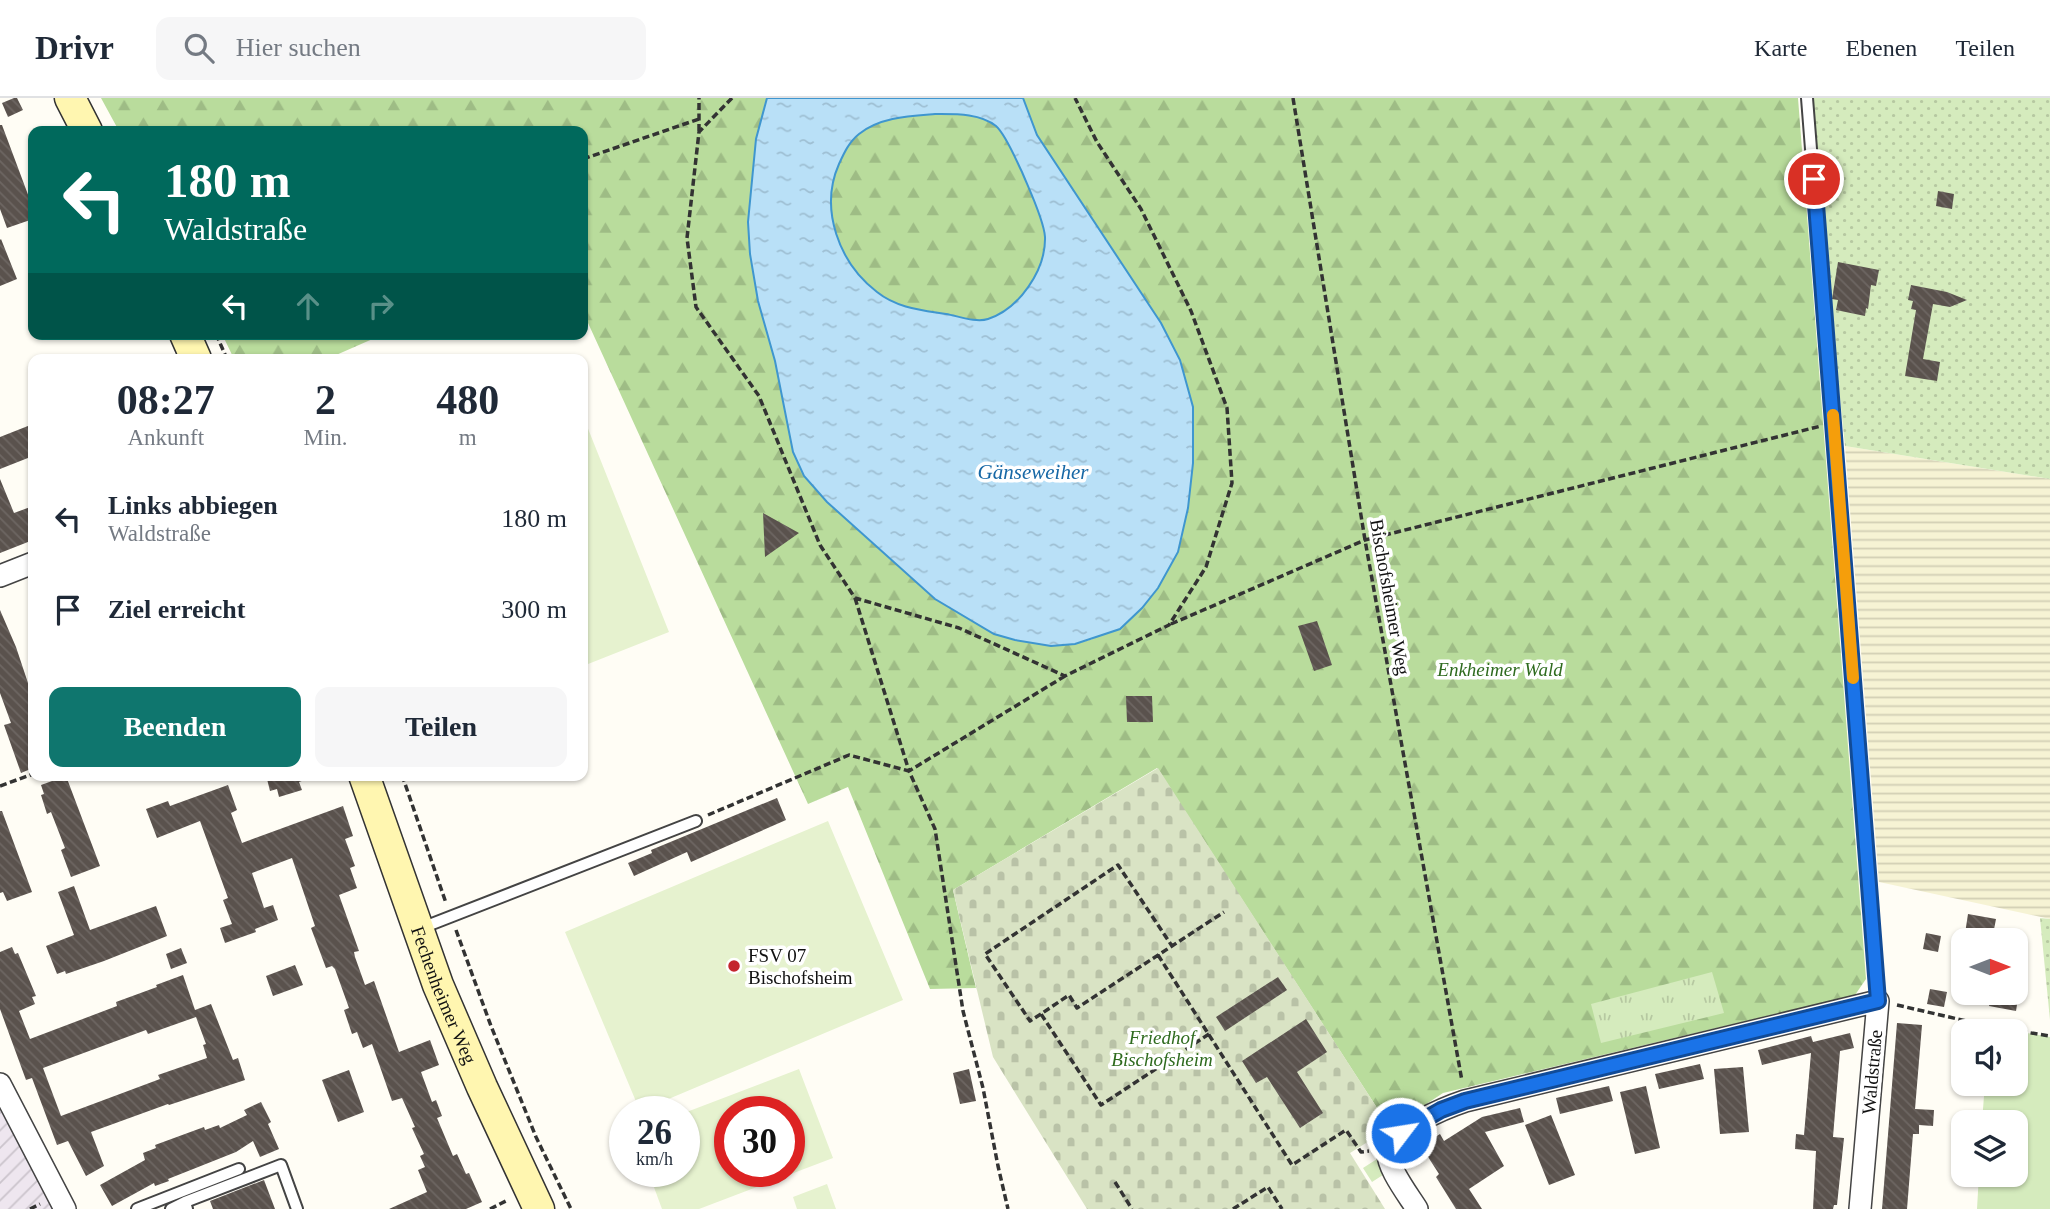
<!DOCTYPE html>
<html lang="de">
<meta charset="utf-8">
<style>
:root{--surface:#fff;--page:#f6f6f7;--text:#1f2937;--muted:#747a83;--line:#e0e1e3;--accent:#0f766e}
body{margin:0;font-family:"Times New Roman",serif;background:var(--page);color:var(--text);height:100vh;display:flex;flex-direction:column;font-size:26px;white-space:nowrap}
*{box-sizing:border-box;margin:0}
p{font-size:23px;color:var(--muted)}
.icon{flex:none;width:38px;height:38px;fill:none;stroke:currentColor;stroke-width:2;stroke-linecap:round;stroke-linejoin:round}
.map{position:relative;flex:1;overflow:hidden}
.details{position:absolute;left:28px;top:256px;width:560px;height:427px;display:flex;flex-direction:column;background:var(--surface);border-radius:14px;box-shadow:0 2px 5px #0004}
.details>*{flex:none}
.top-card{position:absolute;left:28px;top:28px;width:560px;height:214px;border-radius:14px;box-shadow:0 2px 5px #0004;background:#00695c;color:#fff;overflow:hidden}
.needle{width:46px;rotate:90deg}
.tools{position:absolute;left:1951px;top:830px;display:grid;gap:14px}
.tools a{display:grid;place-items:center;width:77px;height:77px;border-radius:14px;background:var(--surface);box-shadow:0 2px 5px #0004;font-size:35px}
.speed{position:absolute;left:609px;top:998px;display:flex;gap:14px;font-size:35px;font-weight:700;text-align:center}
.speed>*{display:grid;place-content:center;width:91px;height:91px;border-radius:50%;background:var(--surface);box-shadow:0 2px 5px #0004;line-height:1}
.speed small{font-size:18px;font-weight:400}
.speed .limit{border:10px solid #d22;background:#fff;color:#111}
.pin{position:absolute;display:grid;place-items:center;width:60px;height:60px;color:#fff;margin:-30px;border:4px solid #fff;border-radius:50%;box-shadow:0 2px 7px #0007}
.me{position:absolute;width:77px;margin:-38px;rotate:59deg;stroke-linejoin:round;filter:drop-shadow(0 0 5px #0008)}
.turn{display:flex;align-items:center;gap:24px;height:147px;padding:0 21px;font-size:32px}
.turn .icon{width:91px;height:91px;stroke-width:2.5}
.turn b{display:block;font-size:49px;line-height:60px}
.lanes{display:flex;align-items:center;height:66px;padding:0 21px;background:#0003;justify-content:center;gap:35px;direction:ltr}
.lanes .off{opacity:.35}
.eta{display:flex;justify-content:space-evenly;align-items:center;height:119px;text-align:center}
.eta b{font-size:42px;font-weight:700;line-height:49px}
.action{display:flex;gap:14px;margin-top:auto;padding:14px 21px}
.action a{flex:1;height:80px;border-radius:14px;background:var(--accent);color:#fff;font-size:28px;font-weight:700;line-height:80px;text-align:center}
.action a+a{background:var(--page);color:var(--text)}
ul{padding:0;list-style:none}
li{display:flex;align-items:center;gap:21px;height:91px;padding:0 21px}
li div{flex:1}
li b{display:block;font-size:26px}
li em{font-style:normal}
header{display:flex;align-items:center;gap:42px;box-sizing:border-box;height:98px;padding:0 35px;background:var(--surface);border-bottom:2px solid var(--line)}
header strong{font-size:33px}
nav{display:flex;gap:38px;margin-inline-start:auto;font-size:24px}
.search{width:490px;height:63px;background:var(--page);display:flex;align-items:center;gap:18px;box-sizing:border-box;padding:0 24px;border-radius:14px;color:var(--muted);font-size:26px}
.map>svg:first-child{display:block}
.industrial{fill:url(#industrial-furrows)}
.farmland{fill:url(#farmland-rules)}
.grass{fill:#d5ebbd}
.forest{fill:url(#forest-firs)}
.cemetery{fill:url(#cemetery-stones)}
.park{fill:url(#park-tufts)}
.garden{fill:url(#garden-dots)}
.pitch{fill:#e6f2cf;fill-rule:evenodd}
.water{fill:url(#water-ripples);stroke:#3f96cf;stroke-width:2;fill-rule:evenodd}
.building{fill:url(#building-back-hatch);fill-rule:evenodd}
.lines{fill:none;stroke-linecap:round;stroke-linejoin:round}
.lane-casing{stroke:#444;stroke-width:14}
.street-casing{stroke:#444;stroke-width:24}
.secondary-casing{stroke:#333;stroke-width:33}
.path{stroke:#333;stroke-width:3.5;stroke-dasharray:7 3.5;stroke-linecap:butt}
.lane{stroke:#fff;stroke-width:10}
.street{stroke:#fff;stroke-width:21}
.secondary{stroke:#fff6b0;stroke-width:30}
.route-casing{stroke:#114b97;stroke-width:18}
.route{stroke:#1a73e8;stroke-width:12}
.slow{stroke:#f59e0b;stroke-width:12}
.poi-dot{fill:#c4262e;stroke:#fff;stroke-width:2.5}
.labels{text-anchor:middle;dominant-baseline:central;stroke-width:7;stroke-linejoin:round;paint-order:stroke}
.street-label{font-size:19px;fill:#111;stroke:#fff}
.park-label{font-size:19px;font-style:italic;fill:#2f6b1f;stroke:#fff}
.poi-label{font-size:19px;fill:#111;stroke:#fff;text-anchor:start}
.water-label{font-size:21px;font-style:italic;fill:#1768a6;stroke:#fff}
</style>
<header>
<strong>Drivr</strong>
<div class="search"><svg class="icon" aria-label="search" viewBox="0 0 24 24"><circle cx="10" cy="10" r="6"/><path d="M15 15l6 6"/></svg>Hier suchen</div>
<nav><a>Karte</a><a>Ebenen</a><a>Teilen</a></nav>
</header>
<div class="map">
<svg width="2050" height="1111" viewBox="0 0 2050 1111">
<defs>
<pattern id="industrial-furrows" width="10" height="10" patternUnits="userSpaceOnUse" patternTransform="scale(1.75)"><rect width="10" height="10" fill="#eee6ef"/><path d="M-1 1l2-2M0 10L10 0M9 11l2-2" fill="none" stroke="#cbc4cc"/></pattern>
<pattern id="farmland-rules" width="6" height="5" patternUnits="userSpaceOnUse" patternTransform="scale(1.75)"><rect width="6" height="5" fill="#f6f3d4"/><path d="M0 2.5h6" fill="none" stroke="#d2cfb5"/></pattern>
<pattern id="forest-firs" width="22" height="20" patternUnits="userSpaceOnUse" patternTransform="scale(1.75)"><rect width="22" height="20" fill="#b9dc9c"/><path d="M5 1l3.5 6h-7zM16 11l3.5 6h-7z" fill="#9ebc85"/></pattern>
<pattern id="cemetery-stones" width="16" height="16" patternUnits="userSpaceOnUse" patternTransform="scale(1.75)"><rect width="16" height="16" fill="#d9e3c4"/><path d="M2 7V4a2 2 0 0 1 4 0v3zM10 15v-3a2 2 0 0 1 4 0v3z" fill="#b9c2a7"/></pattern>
<pattern id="park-tufts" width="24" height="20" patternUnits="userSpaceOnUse" patternTransform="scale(1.75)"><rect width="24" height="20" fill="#d5ebbd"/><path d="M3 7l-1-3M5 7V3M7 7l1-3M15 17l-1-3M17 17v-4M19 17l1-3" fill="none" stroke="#b6c8a1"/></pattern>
<pattern id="garden-dots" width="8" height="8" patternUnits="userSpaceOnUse" patternTransform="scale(1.75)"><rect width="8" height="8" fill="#d5ebbd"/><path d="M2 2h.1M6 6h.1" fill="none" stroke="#b6c8a1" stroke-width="1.8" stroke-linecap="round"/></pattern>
<pattern id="water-ripples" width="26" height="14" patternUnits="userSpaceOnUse" patternTransform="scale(1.75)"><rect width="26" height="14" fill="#b9e0f7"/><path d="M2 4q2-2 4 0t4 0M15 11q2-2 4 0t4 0" fill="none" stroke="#9ebfd3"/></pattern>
<pattern id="building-back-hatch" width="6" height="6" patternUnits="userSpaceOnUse" patternTransform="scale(1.75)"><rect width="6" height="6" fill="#5a524d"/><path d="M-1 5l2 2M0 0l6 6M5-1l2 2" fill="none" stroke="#6d6662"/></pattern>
</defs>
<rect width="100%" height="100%" fill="#fffdf5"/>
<path class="industrial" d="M0,1010L53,1111H0Z"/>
<path class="farmland" d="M1845,348L2050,381V821L1879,784Z"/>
<path class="grass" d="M1988,928L2050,939V1111H1977L1979,1076H2016V1024H1982L1985,985H2016V933H1988Z
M1377,1061L1386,1075L1372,1084L1363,1070Z"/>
<path class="forest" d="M101,0H767L765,5L750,156L758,203L775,263L793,354L804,378L827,404L1051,548L1075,546L1093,541L1142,510L1158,490L1178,454L1180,262L1161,225L1037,37L1023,0H1798L1866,881L1855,897L1443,995L1390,1030L1157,670L953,792L976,890L930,891L848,689L808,706L583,214V33H119Z
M935,16C955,16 980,15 996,28C1006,37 1016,62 1022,74C1029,91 1044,123 1045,139C1046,172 1019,211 988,221C976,225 958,218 946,216C921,212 897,210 877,194C839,164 819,111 839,66C844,55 849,44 859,36C880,19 910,18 935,16Z
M222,236H384L327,261H234Z"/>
<path class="cemetery" d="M1158,670L1390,1030L1350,1055L1385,1111H1087L993,959L953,792Z"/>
<path class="park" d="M1712,874L1724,915L1601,945L1591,906Z"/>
<path class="garden" d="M1809,0H2050V381L1845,348Z
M2040,820L2050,821V922Z"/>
<path class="pitch" d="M583,318L669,534L583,568Z
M828,723L903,902L640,1013L565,834Z
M799,971L833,1060L699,1111H662L648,1073H684V1015ZM789,1013V1073H730V1013Z
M827,1086L836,1111H797L793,1099Z"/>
<path class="water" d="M767,0H1023L1037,37L1161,225L1180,262L1193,309V365L1188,410L1178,454L1158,490L1142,510L1120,531L1075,546L1051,548L1015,542L994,536L935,501L827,404L804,378L793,354L775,263L758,203L750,156L748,124L756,41ZM935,16C955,16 980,15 996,28C1006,37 1016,62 1022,74C1029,91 1044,122 1045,139C1046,172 1019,211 988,221C976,225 958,218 946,216C921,212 897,210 877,194C839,165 819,111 839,66C844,55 849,44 859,36C880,19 910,18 935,16Z"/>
<path class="building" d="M14,0H17L23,12L8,19L2,5Z
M0,27H2L33,110V121L7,130L0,111Z
M1938,93L1954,96L1952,111L1936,108Z
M1,141L17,181L0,188V142Z
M1838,164L1879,172L1876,188L1871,187L1868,211L1866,210L1865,218L1836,212L1838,202L1832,201Z
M1911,187L1947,194L1967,202L1950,209L1933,206L1923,261L1940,264L1937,283L1905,278L1916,212L1911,211L1913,203L1908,202Z
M33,326V358L0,371V339Z
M0,381L14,415L33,408V442L0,455Z
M763,415L799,435L765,459Z
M0,512L16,549L33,600V670L21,675L4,627L11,625L0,595Z
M1317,523L1332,567L1314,573L1298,528Z
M1126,598H1152L1153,624H1127Z
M266,677H309L310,680L299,684L302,692L279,699L277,691L270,693Z
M66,678L100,768L71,779L61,752L65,750L51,714L47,716L41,697L44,696L41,687Z
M228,687L237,712L231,715L242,745L343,708L353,738L345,741L355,768L350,770L357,790L339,797L359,853L354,854L355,859L365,887L374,883L399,954L430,942L439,967L421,974L432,1004L436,1002L442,1018L437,1020L453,1058L457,1056L466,1076L469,1075L482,1104L466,1111H389L427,1094L418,1072L425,1069L420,1058L424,1056L412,1030L415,1029L402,1000L392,1003L372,946L363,950L357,934L352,936L344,912L349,910L335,871L332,868L326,870L311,830L315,828L292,760L252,775L264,810L273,807L278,822L255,831L256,834L225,845L220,830L232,826L223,802L228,800L200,723L157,740L146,711L168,703L170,708Z
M777,700L786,722L691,764L687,754L634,778L628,765L652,755L651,752Z
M0,713H2L32,794L7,803L3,794L0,795Z
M74,788L90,832L156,808L167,838L104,863L66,876L65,873L57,876L46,848L74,837L58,794Z
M1968,816L1996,821L1992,842H1964Z
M1926,835L1941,838L1938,854L1923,851Z
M12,849L15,856L18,855L36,898L32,899L35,906L19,913L30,941L117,908L116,904L157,889L156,887L183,877L195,912L211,906L233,962L238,960L245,982L169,1007L168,1006L91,1034L104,1068L86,1078L68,1043L57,1047L32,980L26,982L0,911V854ZM196,919L206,946L203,947L207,960L158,977L160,981L61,1018L43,970L146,932L148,936Z
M181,850L187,865L171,871L166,856Z
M295,867L303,887L273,898L266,878Z
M1278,879L1287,892L1225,933L1216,919Z
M1930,891L1947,894L1944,909L1927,906Z
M1991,894H2019L2016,913L1989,908Z
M1306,921L1327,954L1297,974L1323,1015L1300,1030L1267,979L1256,985L1242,963Z
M1897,925L1922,927L1915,1011L1934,1012L1933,1028L1919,1027V1036H1913L1907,1111H1882Z
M1850,935L1854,950L1840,953L1833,1039L1844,1040L1837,1107H1834L1833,1111H1813L1816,1053L1795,1051L1796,1036L1804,1037L1811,955L1762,967L1758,952L1811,938L1813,944Z
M1700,966L1704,981L1659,991L1655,976Z
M1743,969L1749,1034L1720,1036L1714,971Z
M969,971L976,1003L960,1006L953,975Z
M349,972L364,1014L338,1024L322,982Z
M1609,988L1613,1003L1560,1016L1556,1000Z
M1646,988L1660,1050L1635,1056L1620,994Z
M261,1004L271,1024L268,1026L279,1051L260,1059L253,1043L236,1054L168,1081L169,1083L155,1088L154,1085L112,1108L100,1087L145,1062L143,1055L156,1050L155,1047L204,1029L205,1032L219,1027L220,1030L247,1017L244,1012Z
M1520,1010L1524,1024L1485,1034L1504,1068L1469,1091L1482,1111H1456L1436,1079L1439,1076L1421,1048L1440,1036L1444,1043L1482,1019Z
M1551,1017L1575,1077L1549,1087L1525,1027Z
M264,1082L275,1111H213L210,1103Z"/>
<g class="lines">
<defs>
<path id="lane" d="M1807,0L1878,903
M419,831L696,723
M185,1104L281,1067L297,1111
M137,1111L239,1071
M171,1111L185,1104L187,1111"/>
<path id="street" d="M0,478L33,465
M0,986L65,1111
M1417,1111C1409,1098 1385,1067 1388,1052C1391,1032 1447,1009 1465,1003L1878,903L1860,1111"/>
<g id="secondary">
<path d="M70,0L87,33"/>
<path d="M185,236L196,261"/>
<path id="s1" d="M364,677L438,887L482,989L539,1111"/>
</g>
</defs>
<use href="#lane" class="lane-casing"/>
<use href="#street" class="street-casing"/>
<use href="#secondary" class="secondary-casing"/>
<path class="path" d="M732,0L699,34L687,140L696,209L759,298L820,447L855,500L959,530L1065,578L1169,527L1206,469L1232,385L1227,310L1191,213L1141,111L1097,44L1075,0
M1293,0L1365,442L1462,983
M699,33V0
M583,61L699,21
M216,236L227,261
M855,500L909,673L1065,578
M1171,526L1365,442L1821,328
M402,677L446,805
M0,688L33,676
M708,717L849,657L909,673L935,731L963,913L983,990L998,1068L1008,1111
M456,832L491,928L536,1039L571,1111
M1158,857L1292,1067L1346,1032L1361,1054L1369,1053
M1897,907L1988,928L2050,938
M1041,916L1030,923L985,856L1118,767L1172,848
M1209,936L1101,1007L1041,916L1069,897L1077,910L1224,814
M1115,1084L1132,1111
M30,1111L40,1106
M490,1111L508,1102
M1233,1111L1268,1089L1282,1111"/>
<use href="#lane" class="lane"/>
<use href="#street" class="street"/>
<use href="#secondary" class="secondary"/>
</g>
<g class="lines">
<defs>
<path id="route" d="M1401,1035L1441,1012L1465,1003L1878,903L1814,81"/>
</defs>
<use href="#route" class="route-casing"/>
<use href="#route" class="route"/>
<path class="slow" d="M1833,317L1853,580"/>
</g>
<circle class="poi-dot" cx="734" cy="868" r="7"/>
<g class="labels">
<g class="street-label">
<text transform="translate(1390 499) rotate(80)">Bischofsheimer Weg</text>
<text stroke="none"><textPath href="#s1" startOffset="234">Fechenheimer Weg</textPath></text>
<text transform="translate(1872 974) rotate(-85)">Waldstraße</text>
</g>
<g class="park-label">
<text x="1500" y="571">Enkheimer Wald</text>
<text x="1162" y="939">Friedhof<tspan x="1162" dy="22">Bischofsheim</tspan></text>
</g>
<g class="poi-label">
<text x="748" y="857">FSV 07<tspan x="748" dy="22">Bischofsheim</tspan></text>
</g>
<g class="water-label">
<text x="1033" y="374">Gänseweiher</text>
</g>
</g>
</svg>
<div class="tools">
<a><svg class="needle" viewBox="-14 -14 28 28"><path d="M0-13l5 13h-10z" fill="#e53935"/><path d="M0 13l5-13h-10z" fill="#747a83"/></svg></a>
<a><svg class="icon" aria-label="sound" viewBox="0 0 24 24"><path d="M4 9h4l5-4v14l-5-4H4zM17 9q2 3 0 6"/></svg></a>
<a><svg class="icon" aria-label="layers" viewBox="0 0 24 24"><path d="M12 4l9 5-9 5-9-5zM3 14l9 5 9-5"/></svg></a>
</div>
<div class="speed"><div>26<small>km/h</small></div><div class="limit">30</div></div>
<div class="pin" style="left:1814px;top:81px;background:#d93025"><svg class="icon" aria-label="arrive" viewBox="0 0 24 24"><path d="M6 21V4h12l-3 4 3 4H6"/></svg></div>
<svg class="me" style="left:1401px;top:1035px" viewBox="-20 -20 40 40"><circle r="17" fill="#1a73e8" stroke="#fff" stroke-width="3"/><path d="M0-11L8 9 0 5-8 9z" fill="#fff"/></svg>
<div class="top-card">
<div class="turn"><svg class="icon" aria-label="left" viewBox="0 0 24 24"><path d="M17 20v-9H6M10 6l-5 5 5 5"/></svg><div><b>180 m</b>Waldstraße</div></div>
<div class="lanes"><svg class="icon" aria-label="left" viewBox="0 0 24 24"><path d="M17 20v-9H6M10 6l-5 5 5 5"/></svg><svg class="icon off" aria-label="ahead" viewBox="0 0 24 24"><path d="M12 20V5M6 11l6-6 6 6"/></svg><svg class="icon off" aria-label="right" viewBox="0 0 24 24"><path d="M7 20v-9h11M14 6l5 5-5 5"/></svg></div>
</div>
<section class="details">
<div class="eta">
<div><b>08:27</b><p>Ankunft</p></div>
<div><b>2</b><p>Min.</p></div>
<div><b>480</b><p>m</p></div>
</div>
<ul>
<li><svg class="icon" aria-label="left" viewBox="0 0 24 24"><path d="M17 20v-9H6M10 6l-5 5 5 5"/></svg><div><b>Links abbiegen</b><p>Waldstraße</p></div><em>180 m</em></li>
<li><svg class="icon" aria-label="arrive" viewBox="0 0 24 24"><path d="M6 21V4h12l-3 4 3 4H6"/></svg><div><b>Ziel erreicht</b></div><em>300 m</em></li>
</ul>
<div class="action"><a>Beenden</a><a>Teilen</a></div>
</section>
</div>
